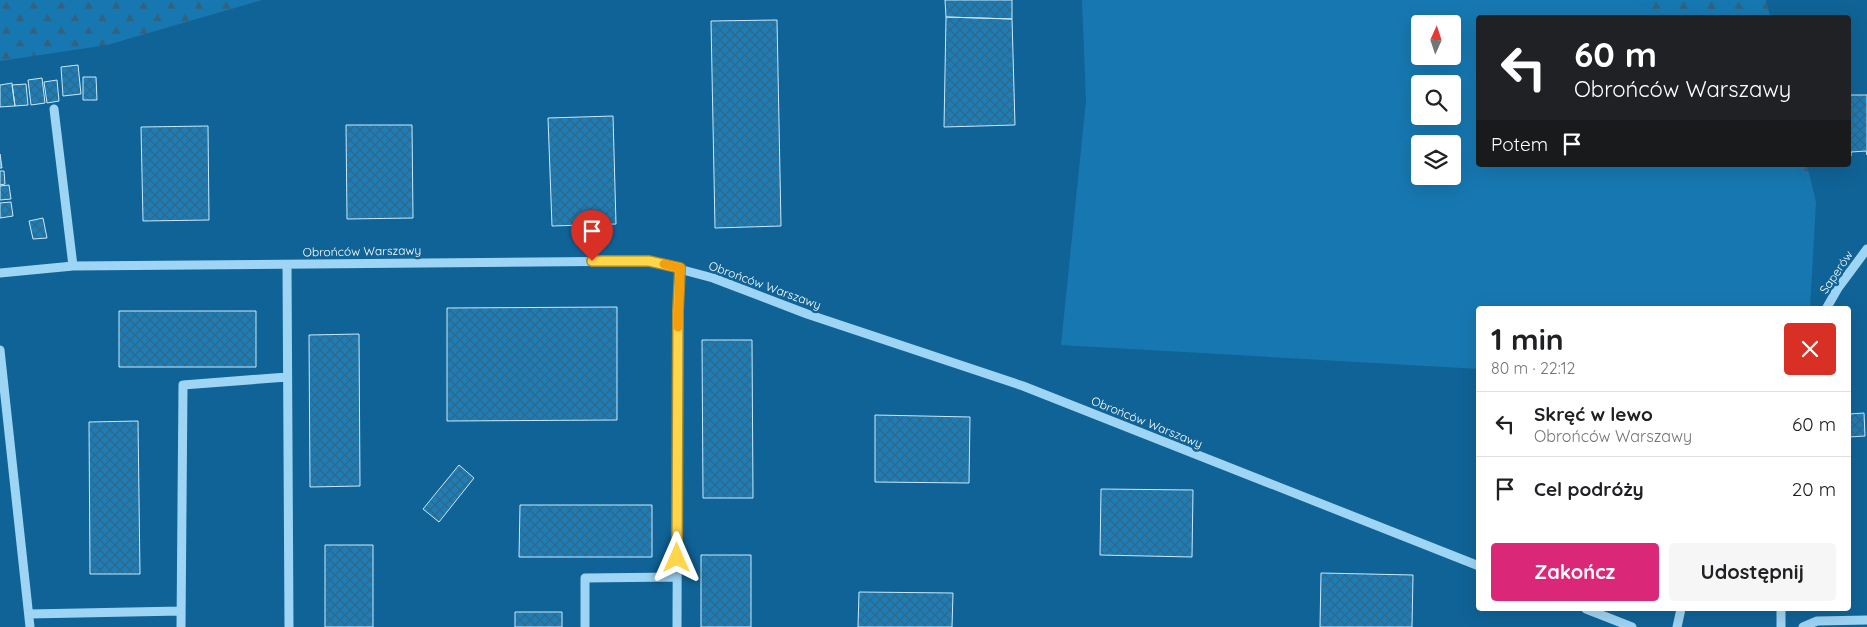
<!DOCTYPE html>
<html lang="pl">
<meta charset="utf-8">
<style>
:root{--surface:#fff;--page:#f6f6f6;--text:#202124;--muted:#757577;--line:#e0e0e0;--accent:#db2777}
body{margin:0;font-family:Quicksand,sans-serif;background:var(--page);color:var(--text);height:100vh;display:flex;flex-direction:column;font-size:19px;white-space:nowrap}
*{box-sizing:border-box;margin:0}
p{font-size:16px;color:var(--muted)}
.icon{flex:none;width:28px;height:28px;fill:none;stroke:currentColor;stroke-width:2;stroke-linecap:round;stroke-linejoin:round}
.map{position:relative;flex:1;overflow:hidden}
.sheet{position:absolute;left:1476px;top:306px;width:375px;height:305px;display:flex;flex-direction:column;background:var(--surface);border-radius:5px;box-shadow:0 5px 20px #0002}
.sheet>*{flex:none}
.guide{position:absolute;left:1476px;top:15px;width:375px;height:152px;border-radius:5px;box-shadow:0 5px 20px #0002;background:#202124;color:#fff;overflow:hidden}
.needle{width:32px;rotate:3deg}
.fabs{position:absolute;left:1411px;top:15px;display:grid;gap:10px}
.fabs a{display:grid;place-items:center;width:50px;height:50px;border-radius:5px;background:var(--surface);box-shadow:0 5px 20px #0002;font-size:25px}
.pin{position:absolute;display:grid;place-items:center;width:42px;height:42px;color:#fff;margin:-51px -21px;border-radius:50% 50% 50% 0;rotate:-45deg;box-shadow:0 0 5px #0007}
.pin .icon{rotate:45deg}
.me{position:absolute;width:55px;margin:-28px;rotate:0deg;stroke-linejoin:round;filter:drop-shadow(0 0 4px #0008)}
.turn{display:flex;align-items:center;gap:18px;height:105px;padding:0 15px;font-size:22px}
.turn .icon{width:65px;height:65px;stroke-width:2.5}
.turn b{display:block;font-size:35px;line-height:42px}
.then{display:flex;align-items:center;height:48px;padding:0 15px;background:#0003;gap:10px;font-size:19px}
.round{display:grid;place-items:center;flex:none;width:52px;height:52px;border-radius:5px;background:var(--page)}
.headline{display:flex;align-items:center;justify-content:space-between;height:85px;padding:0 15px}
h1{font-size:30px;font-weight:700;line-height:38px}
.primary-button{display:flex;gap:10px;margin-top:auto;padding:10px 15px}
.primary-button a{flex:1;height:58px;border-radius:5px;background:var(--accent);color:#fff;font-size:20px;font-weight:700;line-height:58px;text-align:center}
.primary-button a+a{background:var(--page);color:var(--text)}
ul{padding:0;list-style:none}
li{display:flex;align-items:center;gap:15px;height:65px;padding:0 15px;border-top:1px solid var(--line)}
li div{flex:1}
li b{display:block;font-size:19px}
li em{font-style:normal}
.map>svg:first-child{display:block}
.forest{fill:url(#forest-firs)}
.park{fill:#1778b1;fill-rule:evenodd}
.building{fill:url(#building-cross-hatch);stroke:#c7eafe}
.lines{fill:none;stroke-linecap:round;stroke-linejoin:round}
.minor{stroke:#9fd5f4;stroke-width:9}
.route-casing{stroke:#a68a30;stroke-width:12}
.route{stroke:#ffd54a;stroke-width:9}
.slow{stroke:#f59e0b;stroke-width:9}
.labels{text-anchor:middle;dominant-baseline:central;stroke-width:5;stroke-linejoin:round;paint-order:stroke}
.street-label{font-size:12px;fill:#fff;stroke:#106397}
</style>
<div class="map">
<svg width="1867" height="627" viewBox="0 0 1867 627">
<defs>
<pattern id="forest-firs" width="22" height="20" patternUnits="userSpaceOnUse" patternTransform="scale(1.25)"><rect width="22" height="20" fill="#1778b1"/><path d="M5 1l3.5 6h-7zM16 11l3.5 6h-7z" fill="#32627e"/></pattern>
<pattern id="building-cross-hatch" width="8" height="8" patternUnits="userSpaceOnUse" patternTransform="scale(1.25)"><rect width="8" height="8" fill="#1d7db6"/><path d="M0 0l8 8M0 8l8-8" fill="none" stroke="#326786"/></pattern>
</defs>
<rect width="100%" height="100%" fill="#106397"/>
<path class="forest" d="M0,0H262L107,45L0,61Z
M1635,0H1766L1770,17H1668Z
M1796,165H1807L1816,202Z"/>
<path class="park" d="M1082,0H1635L1668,17L1479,18V165H1796L1816,202L1810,309H1479V369L1061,345L1086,101ZM1420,24H1452V56H1420ZM1420,84H1452V116H1420ZM1420,144H1452V176H1420Z"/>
<path class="building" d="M945,0H1012V19L946,17Z
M946,17L1012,19L1015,125L944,127Z
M777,20L781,226L715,228L711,21Z
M78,65L81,94L63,96L61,67Z
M83,77H96L97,100H83Z
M42,78L45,103L31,105L28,80Z
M57,80L59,101L47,103L44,82Z
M12,83L15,106L0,107V85Z
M26,84L28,105L15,106L12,85Z
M1849,90L1850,95H1867V155L1866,151L1851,152V156H1849Z
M613,116L616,224L552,226L548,118Z
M346,125H412L413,218L347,219Z
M208,126L209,220L143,221L141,127Z
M0,154L2,168H0Z
M0,171H4L5,184L0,185Z
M9,185L11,199L0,200V186Z
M11,202L13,216L0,218V203Z
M43,218L47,238L33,239L29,221Z
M617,307V420L447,421V308Z
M119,311H256V367H119Z
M359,334L360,486L310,487L309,335Z
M702,340H752L753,498H703Z
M1864,413L1865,436L1849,437V414Z
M875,415L970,417L969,483L875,482Z
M138,421L140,574H90L89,422Z
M459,465L474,478L439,522L423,509Z
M1101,489L1193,490L1192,557L1100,555Z
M520,505H652V557H519Z
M325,545H373V627H325Z
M701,555H751V627H701Z
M1321,573L1413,575L1412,627H1320Z
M859,592L953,593L952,627H858Z
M515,612H562V627H515Z"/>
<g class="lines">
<path class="minor" d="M54,109L73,266
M287,265L289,627
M0,273L73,266L649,261L713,278L807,314L1023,386L1479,566
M1826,309L1838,288L1867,249
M0,350L30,627
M1586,609L1632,627
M1781,609V627
M29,614L181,611
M181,627L183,385L287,377
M585,627V578L677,577
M677,627L678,310L680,269
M1677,627L1681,609
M1803,627L1817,621L1867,620"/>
</g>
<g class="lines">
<defs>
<path id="route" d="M592,261H649L680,268L678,310L677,558"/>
</defs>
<use href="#route" class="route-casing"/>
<use href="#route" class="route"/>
<path class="slow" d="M664,264L680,268L678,327"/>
</g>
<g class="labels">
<g class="street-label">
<text transform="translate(362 251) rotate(-1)">Obrońców Warszawy</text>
<text transform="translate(1836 272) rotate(-56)">Saperów</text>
<text transform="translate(765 285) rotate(20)">Obrońców Warszawy</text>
<text transform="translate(1147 422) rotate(22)">Obrońców Warszawy</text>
</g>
</g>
</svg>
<div class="fabs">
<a><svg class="needle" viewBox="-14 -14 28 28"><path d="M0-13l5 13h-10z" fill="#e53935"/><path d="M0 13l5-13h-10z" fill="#757577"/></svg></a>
<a><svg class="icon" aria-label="search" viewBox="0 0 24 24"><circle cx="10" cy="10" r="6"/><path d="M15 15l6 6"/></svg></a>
<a><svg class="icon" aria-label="layers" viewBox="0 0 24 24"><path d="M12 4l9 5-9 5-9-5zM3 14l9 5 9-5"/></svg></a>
</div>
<div class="pin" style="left:592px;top:261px;background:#d93025"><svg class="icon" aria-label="arrive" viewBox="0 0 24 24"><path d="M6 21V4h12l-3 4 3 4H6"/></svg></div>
<svg class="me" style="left:677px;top:558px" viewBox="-20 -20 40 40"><path d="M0-17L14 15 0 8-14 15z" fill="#ffd54a" stroke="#fff" stroke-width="4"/></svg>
<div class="guide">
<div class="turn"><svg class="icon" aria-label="left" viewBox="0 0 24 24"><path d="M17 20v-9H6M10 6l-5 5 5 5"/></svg><div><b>60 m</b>Obrońców Warszawy</div></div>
<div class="then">Potem<svg class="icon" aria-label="arrive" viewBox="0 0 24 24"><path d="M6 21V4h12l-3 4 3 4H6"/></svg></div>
</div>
<section class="sheet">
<div class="headline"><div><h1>1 min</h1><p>80 m · 22:12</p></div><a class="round" style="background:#d93025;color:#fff"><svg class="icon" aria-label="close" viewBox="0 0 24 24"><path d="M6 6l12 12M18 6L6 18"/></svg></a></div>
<ul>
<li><svg class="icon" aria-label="left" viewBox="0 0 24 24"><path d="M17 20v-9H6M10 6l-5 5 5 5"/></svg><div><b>Skręć w lewo</b><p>Obrońców Warszawy</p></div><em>60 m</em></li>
<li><svg class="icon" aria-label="arrive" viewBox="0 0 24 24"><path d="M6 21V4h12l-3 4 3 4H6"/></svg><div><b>Cel podróży</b></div><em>20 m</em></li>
</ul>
<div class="primary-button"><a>Zakończ</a><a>Udostępnij</a></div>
</section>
</div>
